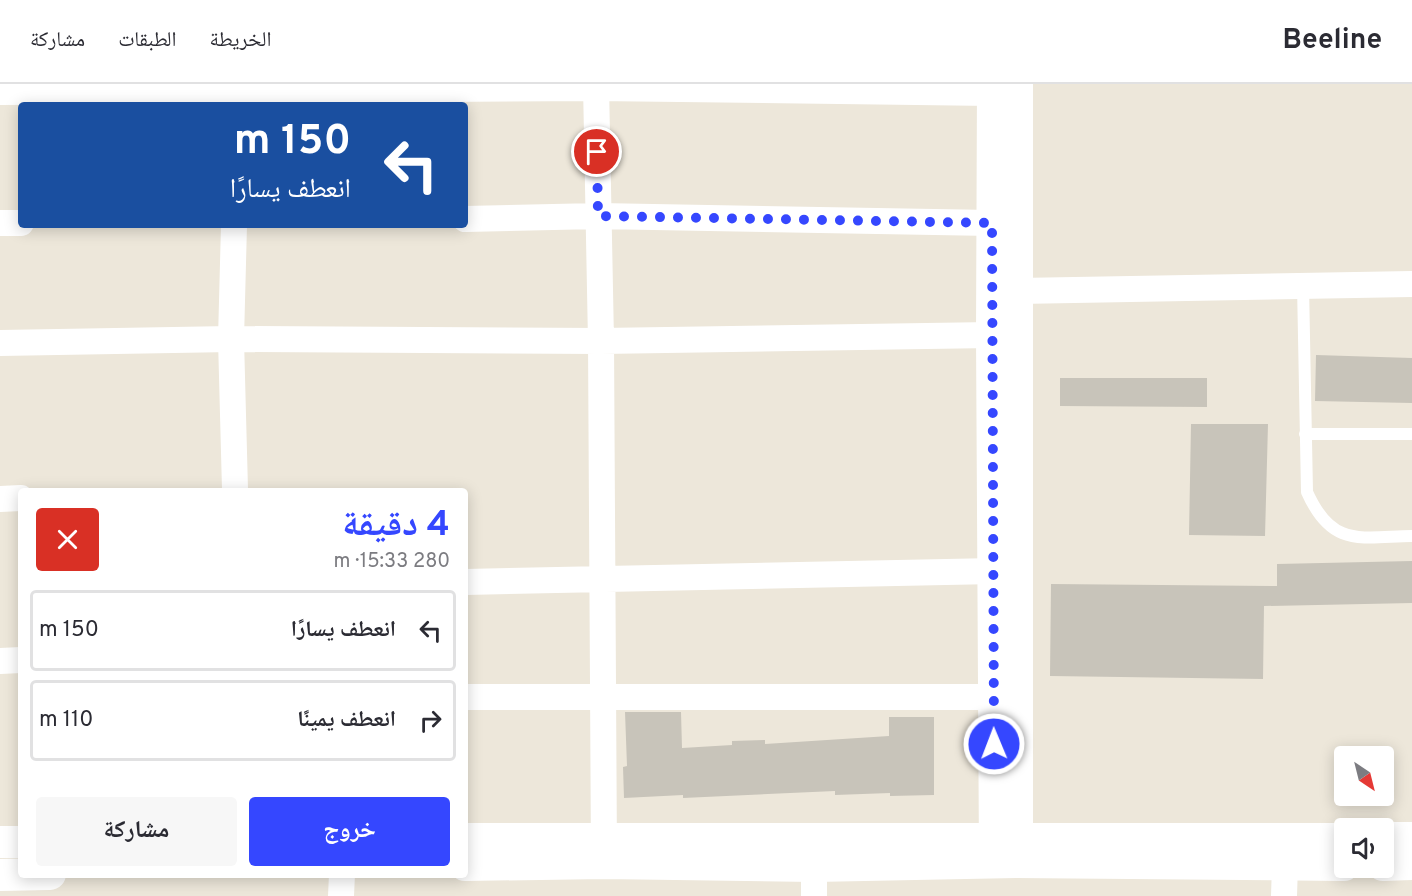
<!DOCTYPE html>
<html lang="ar">
<meta charset="utf-8">
<style>
:root{--surface:#fff;--page:#f7f7f7;--text:#2b2b33;--muted:#7c7c81;--line:#e1e1e2;--accent:#3547ff}
body{margin:0;font-family:Overpass,"Noto Naskh Arabic",sans-serif;background:var(--page);color:var(--text);direction:rtl;height:100vh;display:flex;flex-direction:column;font-size:22px;white-space:nowrap}
*{box-sizing:border-box;margin:0}
p{font-size:20px;color:var(--muted)}
.icon{flex:none;width:33px;height:33px;fill:none;stroke:currentColor;stroke-width:2;stroke-linecap:round;stroke-linejoin:round}
.map{position:relative;flex:1;overflow:hidden;direction:ltr}
.sheet{position:absolute;left:18px;top:404px;width:450px;height:390px;display:flex;flex-direction:column;background:var(--surface);border-radius:6px;box-shadow:0 3px 15px #0003;direction:rtl}
.sheet>*{flex:none}
.hud{position:absolute;left:18px;top:18px;width:450px;height:126px;border-radius:6px;box-shadow:0 3px 15px #0003;direction:rtl;background:#1a4fa0;color:#fff;overflow:hidden}
.needle{width:39px;rotate:145deg}
.controls{position:absolute;left:1334px;top:662px;display:grid;gap:12px}
.controls a{display:grid;place-items:center;width:60px;height:60px;border-radius:6px;background:var(--surface);box-shadow:0 3px 15px #0003;font-size:30px}
.pin{position:absolute;display:grid;place-items:center;width:51px;height:51px;color:#fff;margin:-26px;border:3px solid #fff;border-radius:50%;box-shadow:0 2px 6px #0007}
.me{position:absolute;width:66px;margin:-33px;rotate:359deg;stroke-linejoin:round;filter:drop-shadow(0 0 4px #0008)}
.turn{display:flex;align-items:center;gap:21px;height:126px;padding:0 18px;font-size:27px}
.turn .icon{width:78px;height:78px;stroke-width:2.5}
.turn b{display:block;font-size:42px;line-height:51px}
.round{display:grid;place-items:center;flex:none;width:63px;height:63px;border-radius:6px;background:var(--page)}
.headline{display:flex;align-items:center;justify-content:space-between;height:102px;padding:0 18px}
h1{font-size:36px;font-weight:700;line-height:45px;color:var(--accent)}
.action{display:flex;gap:12px;margin-top:auto;padding:12px 18px}
.action a{flex:1;height:69px;border-radius:6px;background:var(--accent);color:#fff;font-size:24px;font-weight:700;line-height:69px;text-align:center}
.action a+a{background:var(--page);color:var(--text)}
ul{padding:0;list-style:none}
li{display:flex;align-items:center;gap:18px;height:81px;margin:0 12px 9px;padding:0 6px;border:3px solid var(--line);border-radius:6px}
li div{flex:1}
li b{display:block;font-size:22px}
li em{font-style:normal}
header{display:flex;align-items:center;gap:36px;box-sizing:border-box;height:84px;padding:0 30px;background:var(--surface);border-bottom:2px solid var(--line)}
header strong{font-size:28px}
nav{display:flex;gap:33px;margin-inline-start:auto;font-size:21px}
.map>svg:first-child{display:block}
.building{fill:#c8c4ba}
.lines{fill:none;stroke-linecap:round;stroke-linejoin:round}
.service{stroke:#fff;stroke-width:12}
.minor{stroke:#fff;stroke-width:26}
.tertiary{stroke:#fff;stroke-width:32}
.route{stroke:#3547ff;stroke-width:10;stroke-dasharray:0 18}
</style>
<header>
<strong>Beeline</strong>
<nav><a>الخريطة</a><a>الطبقات</a><a>مشاركة</a></nav>
</header>
<div class="map">
<svg width="1412" height="812" viewBox="0 0 1412 812">
<rect width="100%" height="100%" fill="#ede7da"/>
<path class="building" d="M1316,271L1412,274V319L1315,317Z
M1060,294H1207V323L1060,322Z
M1191,340H1268L1265,452L1189,451Z
M1412,477V519L1264,522L1263,595L1050,592L1051,500L1277,502V480Z
M625,628H681L682,664L732,661V657L765,656V660L889,652V633H934V711L890,712V709L835,711V707L683,714V711L624,714L623,683L627,682Z"/>
<g class="lines">
<path class="service" d="M1303,201L1307,408C1332,464 1360,453 1412,452
M1305,350H1412"/>
<path class="minor" d="M596,0L601,257L604,774
M0,8L596,4L993,9
M465,135L598,132L992,139
M0,139H21
M234,141L231,255L235,406
M1018,207L1412,200
M0,259L231,255L601,257L992,251
M0,415L21,414
M465,498L995,487
M0,577L21,576
M465,613H993
M341,812L342,790
M814,812V782
M1284,812L1285,781"/>
<path class="tertiary" d="M993,0L992,251L995,776
M1383,754H1412
M465,755H1344
M0,758H21
M1017,768V0
M465,781L604,779L814,782L1016,778L1344,781
M1383,781L1412,780
M0,791L50,790"/>
</g>
<g class="lines">
<path class="route" d="M597,68L598,132L992,139L994,660"/>
</g>
</svg>
<div class="controls">
<a><svg class="needle" viewBox="-14 -14 28 28"><path d="M0-13l5 13h-10z" fill="#e53935"/><path d="M0 13l5-13h-10z" fill="#7c7c81"/></svg></a>
<a><svg class="icon" aria-label="sound" viewBox="0 0 24 24"><path d="M4 9h4l5-4v14l-5-4H4zM17 9q2 3 0 6"/></svg></a>
</div>
<div class="pin" style="left:597px;top:68px;background:#d93025"><svg class="icon" aria-label="arrive" viewBox="0 0 24 24"><path d="M6 21V4h12l-3 4 3 4H6"/></svg></div>
<svg class="me" style="left:994px;top:660px" viewBox="-20 -20 40 40"><circle r="17" fill="#3547ff" stroke="#fff" stroke-width="3"/><path d="M0-11L8 9 0 5-8 9z" fill="#fff"/></svg>
<div class="hud">
<div class="turn"><svg class="icon" aria-label="left" viewBox="0 0 24 24"><path d="M17 20v-9H6M10 6l-5 5 5 5"/></svg><div><b>150 m</b>انعطف يسارًا</div></div>
</div>
<section class="sheet">
<div class="headline"><div><h1>4 دقيقة</h1><p>280 m · 15:33</p></div><a class="round" style="background:#d93025;color:#fff"><svg class="icon" aria-label="close" viewBox="0 0 24 24"><path d="M6 6l12 12M18 6L6 18"/></svg></a></div>
<ul>
<li><svg class="icon" aria-label="left" viewBox="0 0 24 24"><path d="M17 20v-9H6M10 6l-5 5 5 5"/></svg><div><b>انعطف يسارًا</b></div><em>150 m</em></li>
<li><svg class="icon" aria-label="right" viewBox="0 0 24 24"><path d="M7 20v-9h11M14 6l5 5-5 5"/></svg><div><b>انعطف يمينًا</b></div><em>110 m</em></li>
</ul>
<div class="action"><a>خروج</a><a>مشاركة</a></div>
</section>
</div>
